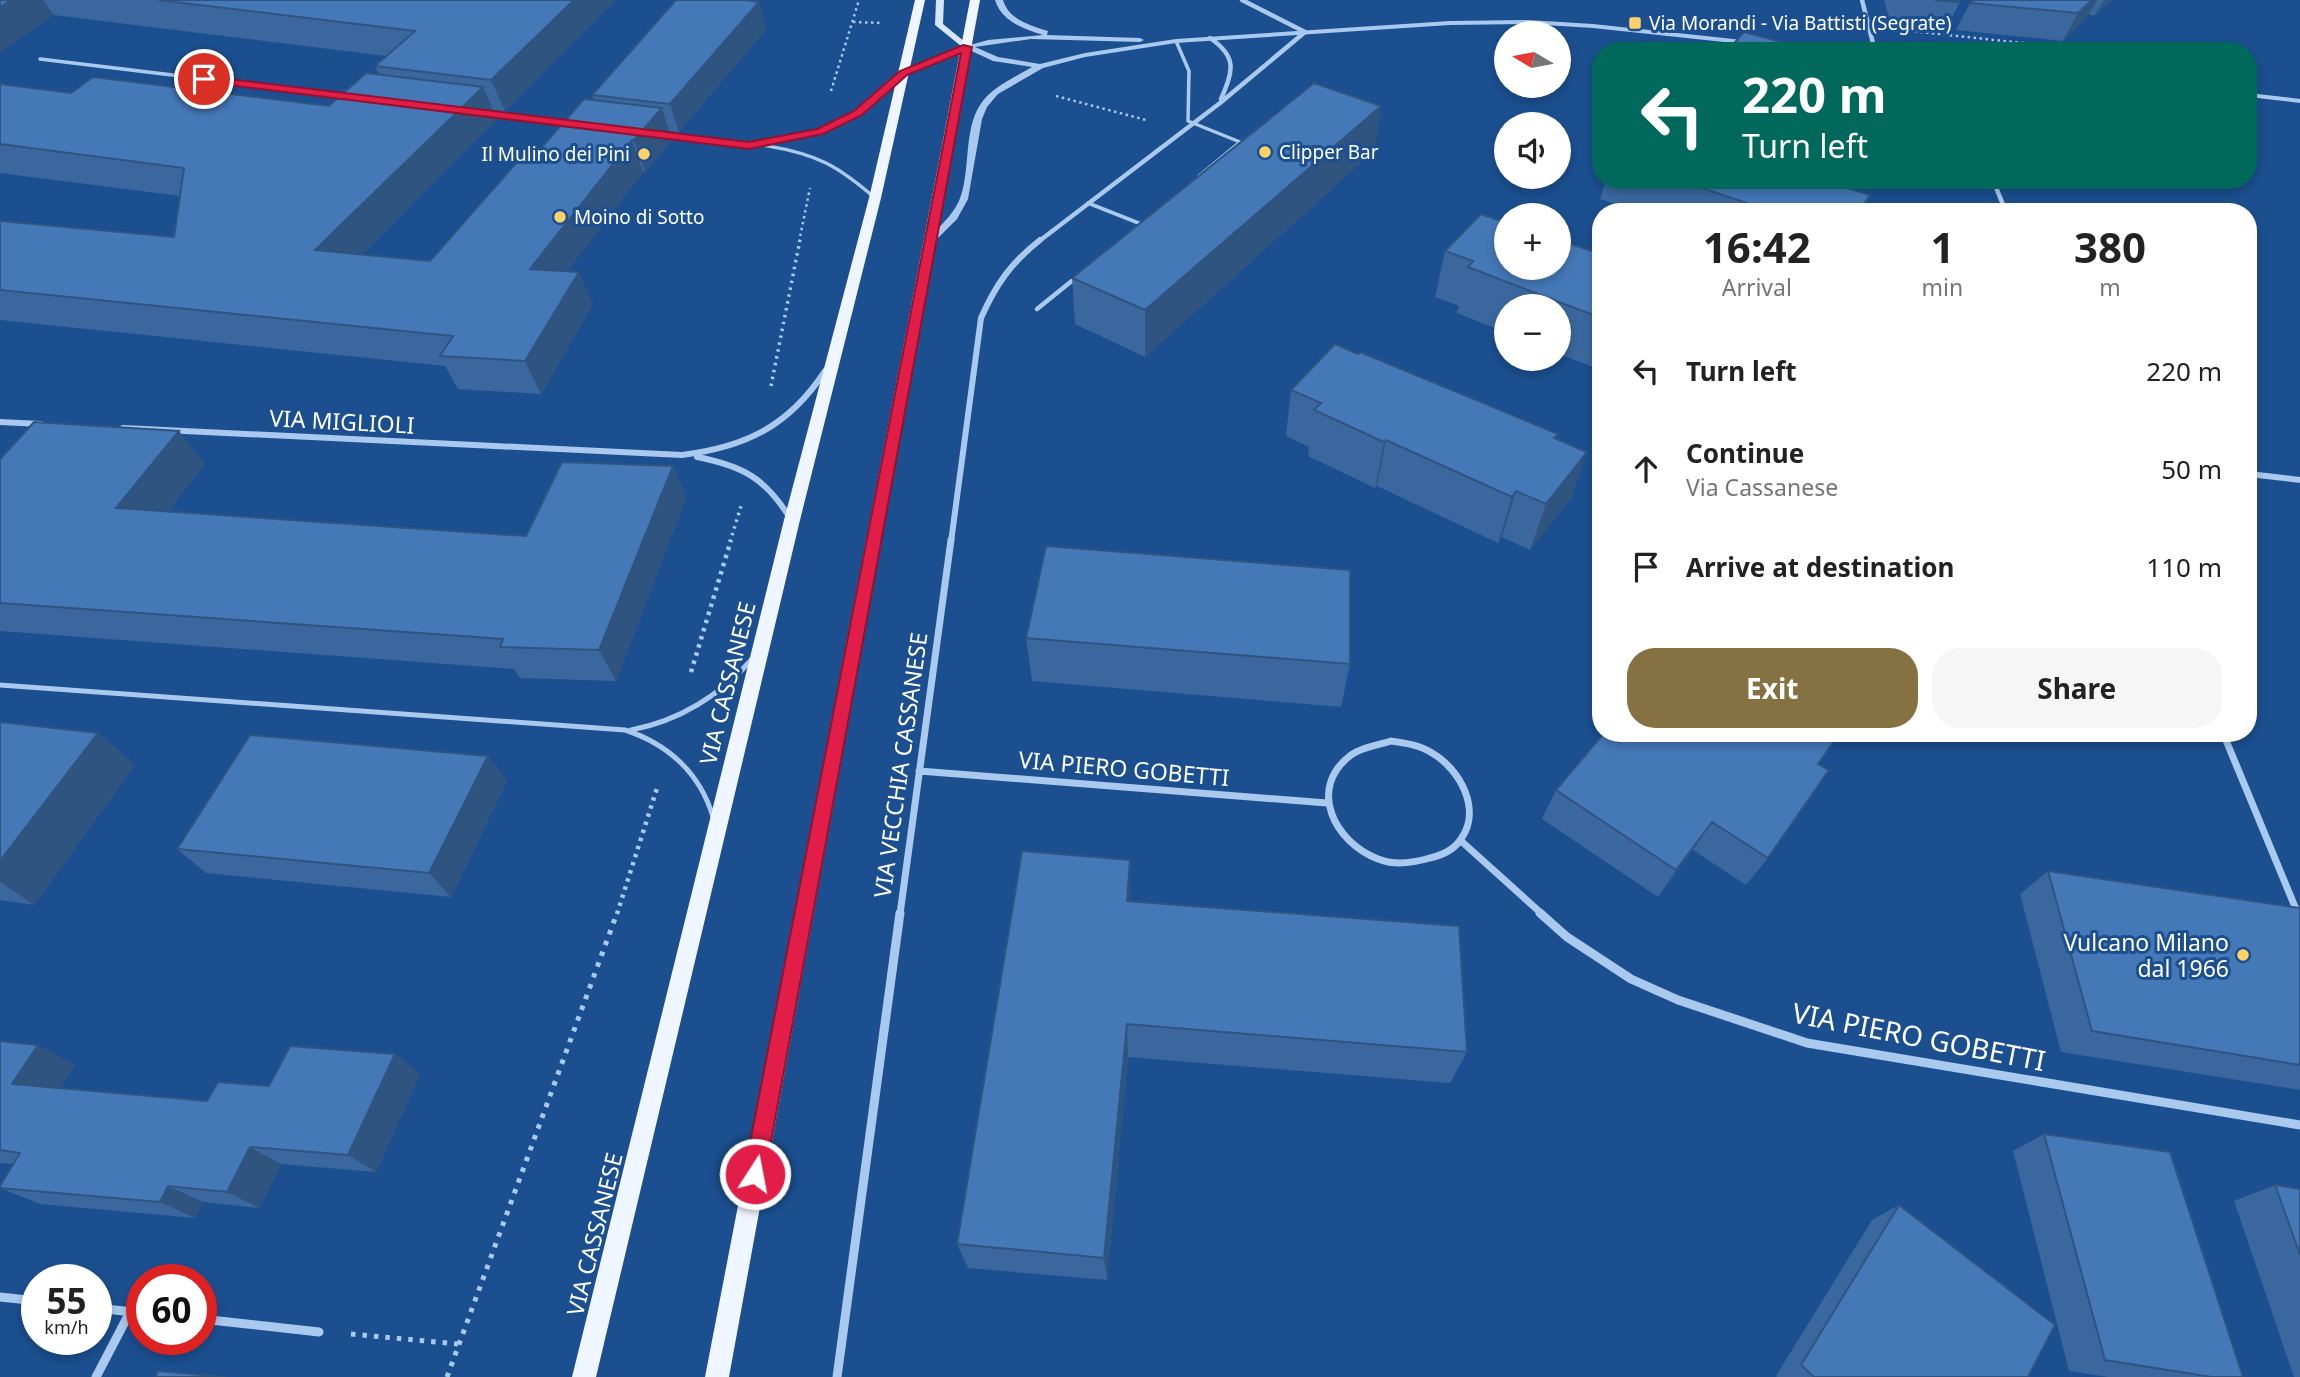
<!DOCTYPE html>
<meta charset="utf-8">
<style>
:root{--surface:#fff;--page:#f6f6f6;--text:#222;--muted:#767676;--accent:#857141}
body{margin:0;font-family:"Noto Sans",sans-serif;background:var(--page);color:var(--text);height:100vh;display:flex;flex-direction:column;font-size:26px;white-space:nowrap}
*{box-sizing:border-box;margin:0}
p{font-size:23px;color:var(--muted)}
.icon{flex:none;width:38px;height:38px;fill:none;stroke:currentColor;stroke-width:2;stroke-linecap:round;stroke-linejoin:round}
.map{position:relative;flex:1;overflow:hidden}
.details{position:absolute;left:1592px;top:203px;width:665px;height:539px;display:flex;flex-direction:column;background:var(--surface);border-radius:28px;box-shadow:0 4px 10px #0003}
.details>*{flex:none}
.hud{position:absolute;left:1592px;top:42px;width:665px;height:147px;border-radius:28px;box-shadow:0 4px 10px #0003;background:#00695c;color:#fff;overflow:hidden}
.needle{width:46px;rotate:280deg}
.controls{position:absolute;left:1494px;top:21px;display:grid;gap:14px}
.controls a{display:grid;place-items:center;width:77px;height:77px;border-radius:50%;background:var(--surface);box-shadow:0 4px 10px #0003;font-size:35px}
.speed{position:absolute;left:21px;top:1264px;display:flex;gap:14px;font-size:35px;font-weight:700;text-align:center}
.speed>*{display:grid;place-content:center;width:91px;height:91px;border-radius:50%;background:var(--surface);box-shadow:0 4px 10px #0003;line-height:1}
.speed small{font-size:18px;font-weight:400}
.speed .limit{border:10px solid #d22;background:#fff;color:#111}
.pin{position:absolute;display:grid;place-items:center;width:60px;height:60px;color:#fff;margin:-30px;border:4px solid #fff;border-radius:50%;box-shadow:0 2px 7px #0007}
.me{position:absolute;width:77px;margin:-38px;rotate:11deg;stroke-linejoin:round;filter:drop-shadow(0 0 5px #0008)}
.turn{display:flex;align-items:center;gap:24px;height:147px;padding:0 35px;font-size:32px}
.turn .icon{width:91px;height:91px;stroke-width:2.5}
.turn b{display:block;font-size:49px;line-height:60px}
.eta{display:flex;justify-content:space-evenly;align-items:center;height:119px;text-align:center}
.eta b{font-size:42px;font-weight:700;line-height:49px}
.cta{display:flex;gap:14px;margin-top:auto;padding:14px 35px}
.cta a{flex:1;height:80px;border-radius:28px;background:var(--accent);color:#fff;font-size:28px;font-weight:700;line-height:80px;text-align:center}
.cta a+a{background:var(--page);color:var(--text)}
ul{padding:0;list-style:none}
li{display:flex;align-items:center;gap:21px;height:98px;padding:0 35px}
li div{flex:1}
li b{display:block;font-size:26px}
li em{font-style:normal}
.map>svg:first-child{display:block}
.lines{fill:none;stroke-linecap:round;stroke-linejoin:round}
.path-far3{stroke:#a9c9ee;stroke-width:2.5;stroke-dasharray:2.5 3.5;stroke-linecap:butt}
.path-far2{stroke:#a9c9ee;stroke-width:3.5;stroke-dasharray:2.5 4.5;stroke-linecap:butt}
.path-far1{stroke:#a9c9ee;stroke-width:4.5;stroke-dasharray:3.5 5;stroke-linecap:butt}
.path{stroke:#a9c9ee;stroke-width:5;stroke-dasharray:4.5 7;stroke-linecap:butt}
.service-far2{stroke:#a9c9ee;stroke-width:3.5}
.service-far1{stroke:#a9c9ee;stroke-width:4.5}
.service{stroke:#a9c9ee;stroke-width:5}
.minor-far3{stroke:#a9c9ee;stroke-width:4.5}
.minor-far2{stroke:#a9c9ee;stroke-width:6}
.minor-far1{stroke:#a9c9ee;stroke-width:7}
.minor{stroke:#a9c9ee;stroke-width:9}
.tertiary{fill:#a9c9ee;fill-rule:evenodd}
.secondary{fill:#d6e6fa;fill-rule:evenodd}
.primary{fill:#f0f6ff;fill-rule:evenodd}
.wall{fill:#3a679d}
.shaded-wall{fill:#305480}
.building{fill:#4478b7;stroke:#305480;stroke-width:2}
.route{fill:#e11d48;stroke:#92132f;stroke-width:2}
.poi-dot{fill:#ffd166;stroke:#1b4f8f;stroke-width:2.5}
.labels{text-anchor:middle;dominant-baseline:central;stroke-width:6;stroke-linejoin:round;paint-order:stroke}
.far-poi-label{font-size:19px;fill:#fff;stroke:#1b4f8f;text-anchor:start}
.street-label{font-size:23px;fill:#fff;stroke:#1b4f8f}
.poi-label{font-size:23px;fill:#fff;stroke:#1b4f8f;text-anchor:end}
.near-street-label{font-size:28px;fill:#fff;stroke:#1b4f8f}
</style>
<div class="map">
<svg width="2300" height="1377" viewBox="0 0 2300 1377">
<rect width="100%" height="100%" fill="#1b4f8f"/>
<g class="lines">
<path class="path-far3" d="M853,22L883,23
M1902,30L2097,51
M1904,44L1969,51
M831,91L859,0
M1056,96L1146,120
M799,242L810,188"/>
<path class="path-far2" d="M771,386L800,240
M730,542L741,506"/>
<path class="path-far1" d="M691,672L731,540
M617,914L658,785"/>
<path class="path" d="M351,1334L458,1344
M447,1377L617,913"/>
<path class="service-far2" d="M1176,41L1189,71L1188,121L1240,142L1199,176
M40,59L346,96
M488,114L569,123
M665,135C715,141 781,141 826,163C844,172 860,185 875,198
M753,145L819,132L858,113L901,75
M1088,203L1141,224"/>
<path class="service-far1" d="M1037,309L1078,276"/>
<path class="service" d="M0,685L625,730C668,744 700,773 713,817
M631,730C679,721 721,695 753,658"/>
<path class="minor-far3" d="M1862,0L1875,51
M1210,38C1238,57 1233,71 1221,99
M1993,180L2006,212
M1038,242L1220,103L1305,32L1242,0"/>
<path class="minor-far2" d="M0,422L41,424
M123,428L682,455C746,447 789,426 825,371
M697,457C743,466 765,478 790,518
M2249,474L2300,480
M951,542L981,318C996,284 1011,263 1040,240"/>
<path class="minor-far1" d="M2223,733L2298,914
M1391,741C1405,743 1420,745 1432,753C1460,769 1482,810 1461,839C1454,850 1443,855 1430,858C1413,863 1395,866 1378,859C1334,842 1307,788 1351,755C1361,747 1379,745 1391,741Z
M919,771L1327,803
M1460,840L1542,914
M900,914L951,540"/>
<path class="minor" d="M1540,913L1567,937L1631,979L1678,1000L1807,1043L2300,1125
M2297,913L2300,920
M0,1297L37,1301
M96,1308L142,1313
M201,1319L319,1332
M96,1377L130,1312
M837,1377L900,913"/>
<path class="tertiary" d="M995,0H1003C1009,20 1030,25 1048,31L1047,35L1140,38L1144,40L1140,42L1031,39L975,47L998,57L1040,64L1085,53L1176,39L1450,21L1528,20L1593,24L1752,41L1756,43L1752,45L1593,28L1528,24L1450,25L1176,43L1085,57L1043,68L998,94L987,107L982,119L968,199L957,219L934,242H928V238C939,227 952,216 959,201C971,173 963,131 980,105C991,87 1014,78 1032,67L993,61L963,47L988,40L1043,35C1023,28 1002,22 995,0Z
M1788,45L1829,49L1833,51L1791,49H1788Z
M2249,93L2300,99V103L2249,97Z"/>
<path class="secondary" d="M936,0H944L943,24L971,47L907,75H901V71L961,46L935,25Z"/>
<path class="primary" d="M915,0H925L881,198L800,520L596,1377H572L784,520L869,198Z
M970,0H980L729,1377H705Z"/>
</g>
<path class="wall" d="M0,0H615L505,111L493,110L497,119L362,255L430,261L536,154L594,100L592,95L766,29L679,132L669,131L672,140L645,172H643L567,271L593,304L541,394L458,389L445,366L0,320V221L174,237L180,196L0,173V84L71,93L329,106L379,75L375,66L386,56L54,15Z
M1884,0H1959L1960,2L1946,29L1891,24Z
M1974,0H2112L2094,16L2089,14L2063,41L1956,30L1970,3Z
M1381,106L1374,151L1145,357L1075,324L1072,278Z
M1606,180H1835L1842,186L1862,212H1623L1625,207L1600,199Z
M1445,251L1601,254V370L1559,354V306H1507V333L1457,313L1459,306L1435,297Z
M1291,390L1556,438L1587,452L1571,498L1530,550L1502,537L1498,543L1377,486L1375,488L1308,456L1309,447L1286,436Z
M0,459L205,464L168,511L526,536L673,466L686,498L616,681L520,678L514,669L0,631Z
M1026,638L1350,664L1341,707L1032,681Z
M0,722L98,733L135,765L34,905L0,900Z
M1620,742L1818,764L1768,858L1746,885L1693,850L1658,897L1542,819L1556,790Z
M488,756L507,781L451,897L206,873L177,849Z
M2048,871L2300,908V1090L2061,1052L2020,894Z
M1130,901L1467,1052L1450,1083L1128,1057L1107,1280L968,1268L957,1244Z
M0,1041L75,1065L60,1088L207,1101L395,1054L420,1074L376,1172L281,1164L259,1208L203,1202L195,1218L40,1204L0,1188L13,1164L0,1163Z
M2044,1134L2243,1377H2108L2069,1371L2013,1151Z
M2275,1185L2300,1189V1377H2294L2234,1201Z
M1899,1205L2028,1377H1777L1776,1376L1872,1220Z"/>
<path class="shaded-wall" d="M11,0H43L54,15L0,53V7Z
M574,0H615L505,111L491,80Z
M2092,0H2097L2089,14L2063,41L2078,13Z
M2104,0H2112L2094,16Z
M759,2L766,29L679,132L670,104Z
M483,87L497,119L334,283L315,250Z
M1381,106L1374,151L1145,357V310Z
M662,108L672,140L645,172L634,140Z
M632,140L643,172L544,302L530,269Z
M1870,195L1862,212H1859Z
M579,272L593,304L541,394L525,361Z
M179,431L205,464L145,540L116,508Z
M1386,440L1377,486L1375,488L1384,442Z
M1587,452L1571,498L1530,550L1546,504Z
M673,466L686,498L616,681L599,650Z
M1516,491L1502,537L1498,543L1512,497Z
M98,733L135,765L34,905L0,882V861Z
M488,756L507,781L451,897L429,873Z
M1712,822L1693,850L1658,897L1676,870Z
M1130,860L1131,898L1128,938L1127,901Z
M1127,1024L1128,1057L1107,1280L1104,1258Z
M38,1045L75,1065L51,1103L12,1084Z
M395,1054L420,1074L376,1172L348,1155Z
M250,1147L281,1164L259,1208L227,1192Z
M168,1186L203,1202L195,1218L160,1202Z"/>
<path class="building" d="M0,0H11L0,7Z
M158,0H574L491,80L375,66L415,31Z
M676,0H745L759,2L670,104L592,95Z
M1934,0H1959L1960,2Z
M1974,0H2092L2078,13L1970,3Z
M1744,32L1816,51H1727Z
M366,73L483,87L315,250L430,261L525,153L536,154L584,99L662,108L634,140H632L530,269L579,272L525,361L440,356L453,336L0,290V221L174,237L184,168L0,144V84L71,93L93,77L329,106Z
M1314,83L1381,106L1145,310L1072,278Z
M1678,180H1835L1843,183L1841,186L1870,195L1859,212H1773Z
M1481,214L1507,223V268H1559V240L1601,254V318L1468,267L1473,261L1445,251Z
M1335,344L1358,354L1360,352L1558,434L1554,438L1587,452L1546,504L1516,491L1512,497L1386,440L1384,442L1314,410L1321,403L1291,390Z
M34,422L179,431L116,508L526,536L562,462L673,466L599,650L500,647L503,639L0,603V459Z
M1046,546L1350,570V664L1026,638Z
M0,722L98,733L0,861Z
M1604,733H1606L1620,742L1627,733H1840L1818,764L1829,770L1768,858L1712,822L1676,870L1556,790Z
M250,735L488,756L429,873L177,849Z
M1022,851L1130,860L1127,901L1459,926L1467,1052L1127,1024L1104,1258L957,1244Z
M2048,871L2300,908V1065L2092,1031Z
M0,1041L38,1045L12,1084L207,1101L218,1082L269,1086L290,1046L395,1054L348,1155L250,1147L227,1192L168,1186L160,1202L0,1188V1186L20,1153L0,1150Z
M2044,1134L2170,1152L2243,1377H2212L2105,1360Z
M2275,1185L2300,1189V1255Z
M1899,1205L2055,1325L2028,1377H1814L1801,1365Z
M158,1371L225,1377H155Z"/>
<path class="route" d="M963,45L972,47L765,1174L762,1182L755,1185L747,1182L744,1174L961,53L907,75L862,115L823,134L749,149L204,82L199,79L204,76L749,142L817,129L854,111L900,71Z"/>
<g class="poi-dot">
<rect x="1628" y="16" width="14" height="14" rx="3.5"/>
<circle cx="1265" cy="152" r="7"/>
<circle cx="644" cy="154" r="7"/>
<circle cx="560" cy="217" r="7"/>
<circle cx="2243" cy="955" r="7"/>
</g>
<g class="labels">
<g class="far-poi-label">
<text x="1649" y="23">Via Morandi - Via Battisti (Segrate)</text>
<text x="1279" y="152">Clipper Bar</text>
<text x="630" y="154" text-anchor="end">Il Mulino dei Pini</text>
<text x="574" y="217">Moino di Sotto</text>
</g>
<g class="street-label">
<text transform="translate(342 421) rotate(3)">VIA MIGLIOLI</text>
<text transform="translate(727 683) rotate(-76)">VIA CASSANESE</text>
<text transform="translate(900 765) rotate(-82)">VIA VECCHIA CASSANESE</text>
<text transform="translate(1124 768) rotate(5)">VIA PIERO GOBETTI</text>
<text transform="translate(594 1234) rotate(-76)">VIA CASSANESE</text>
</g>
<g class="poi-label">
<text x="2229" y="942">Vulcano Milano<tspan x="2229" dy="26">dal 1966</tspan></text>
</g>
<g class="near-street-label">
<text transform="translate(1919 1036) rotate(11)">VIA PIERO GOBETTI</text>
</g>
</g>
</svg>
<div class="controls">
<a><svg class="needle" viewBox="-14 -14 28 28"><path d="M0-13l5 13h-10z" fill="#e53935"/><path d="M0 13l5-13h-10z" fill="#767676"/></svg></a>
<a><svg class="icon" aria-label="sound" viewBox="0 0 24 24"><path d="M4 9h4l5-4v14l-5-4H4zM17 9q2 3 0 6"/></svg></a>
<a>+</a>
<a>−</a>
</div>
<div class="speed"><div>55<small>km/h</small></div><div class="limit">60</div></div>
<div class="pin" style="left:204px;top:79px;background:#d93025"><svg class="icon" aria-label="arrive" viewBox="0 0 24 24"><path d="M6 21V4h12l-3 4 3 4H6"/></svg></div>
<svg class="me" style="left:755px;top:1174px" viewBox="-20 -20 40 40"><circle r="17" fill="#e11d48" stroke="#fff" stroke-width="3"/><path d="M0-11L8 9 0 5-8 9z" fill="#fff"/></svg>
<div class="hud">
<div class="turn"><svg class="icon" aria-label="left" viewBox="0 0 24 24"><path d="M17 20v-9H6M10 6l-5 5 5 5"/></svg><div><b>220 m</b>Turn left</div></div>
</div>
<section class="details">
<div class="eta">
<div><b>16:42</b><p>Arrival</p></div>
<div><b>1</b><p>min</p></div>
<div><b>380</b><p>m</p></div>
</div>
<ul>
<li><svg class="icon" aria-label="left" viewBox="0 0 24 24"><path d="M17 20v-9H6M10 6l-5 5 5 5"/></svg><div><b>Turn left</b></div><em>220 m</em></li>
<li><svg class="icon" aria-label="ahead" viewBox="0 0 24 24"><path d="M12 20V5M6 11l6-6 6 6"/></svg><div><b>Continue</b><p>Via Cassanese</p></div><em>50 m</em></li>
<li><svg class="icon" aria-label="arrive" viewBox="0 0 24 24"><path d="M6 21V4h12l-3 4 3 4H6"/></svg><div><b>Arrive at destination</b></div><em>110 m</em></li>
</ul>
<div class="cta"><a>Exit</a><a>Share</a></div>
</section>
</div>
